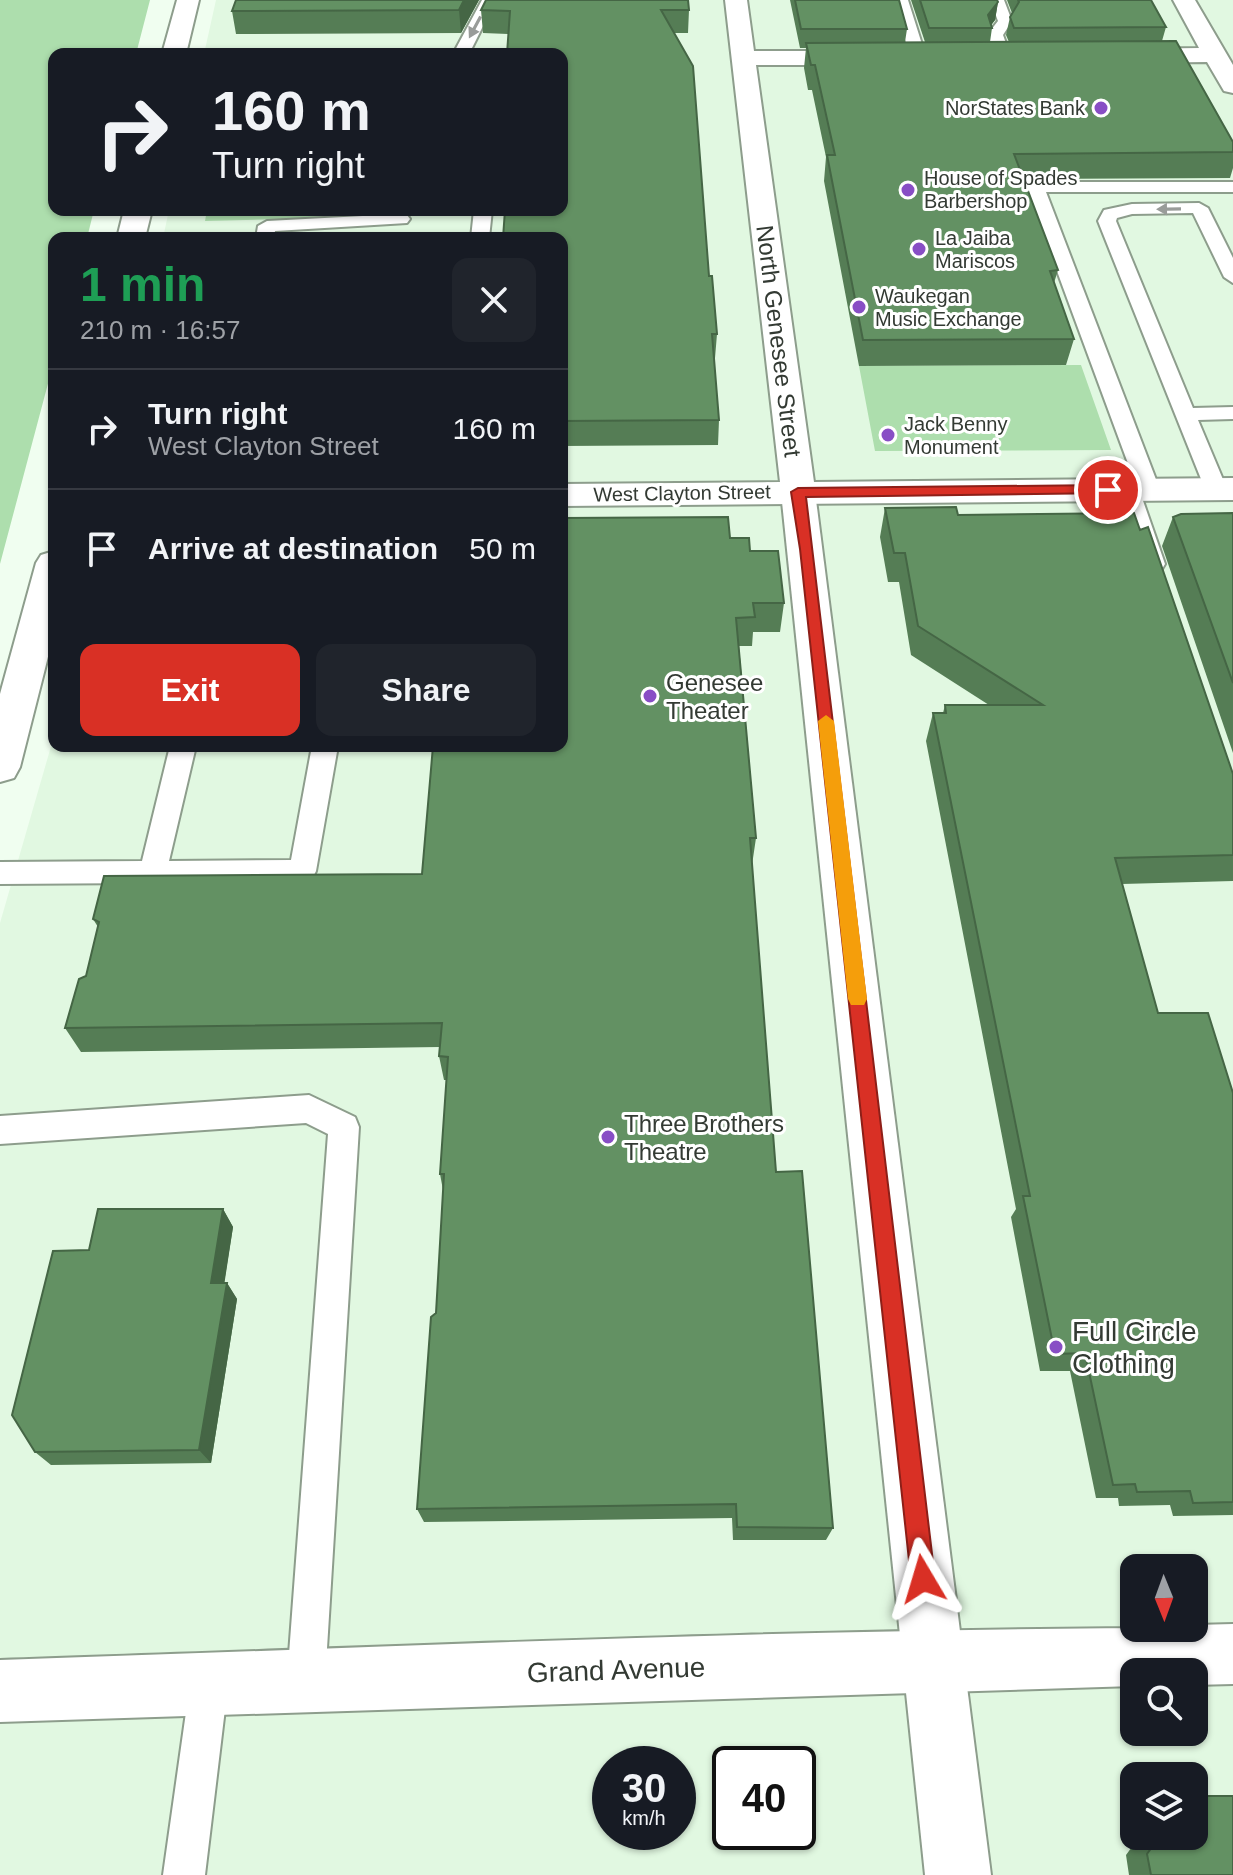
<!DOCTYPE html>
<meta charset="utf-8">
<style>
:root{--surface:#171b24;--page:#20242c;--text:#f1f3f6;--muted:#9ea1a6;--line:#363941;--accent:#d93025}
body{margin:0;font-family:Helvetica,sans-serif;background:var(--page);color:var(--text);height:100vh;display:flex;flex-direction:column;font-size:30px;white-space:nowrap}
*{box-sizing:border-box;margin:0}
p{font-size:26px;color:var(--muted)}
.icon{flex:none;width:44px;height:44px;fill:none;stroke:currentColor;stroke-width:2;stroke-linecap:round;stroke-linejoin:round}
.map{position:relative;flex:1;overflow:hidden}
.side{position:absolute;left:48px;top:232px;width:520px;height:520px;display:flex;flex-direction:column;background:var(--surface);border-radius:16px;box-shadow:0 2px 6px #0004}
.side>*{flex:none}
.hud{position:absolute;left:48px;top:48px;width:520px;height:168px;border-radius:16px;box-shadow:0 2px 6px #0004;background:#171b24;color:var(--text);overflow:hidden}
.needle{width:52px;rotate:179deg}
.fabs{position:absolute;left:1120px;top:1554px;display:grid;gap:16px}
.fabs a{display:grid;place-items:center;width:88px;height:88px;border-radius:16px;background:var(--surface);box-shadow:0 2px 6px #0004;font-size:40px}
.speed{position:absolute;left:592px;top:1746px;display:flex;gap:16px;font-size:40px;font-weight:700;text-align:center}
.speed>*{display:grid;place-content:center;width:104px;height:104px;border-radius:50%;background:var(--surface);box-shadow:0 2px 6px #0004;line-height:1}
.speed small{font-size:20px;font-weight:400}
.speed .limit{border:4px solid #111;border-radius:12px;background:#fff;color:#111}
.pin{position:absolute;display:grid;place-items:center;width:68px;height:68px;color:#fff;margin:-34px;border:4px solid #fff;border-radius:50%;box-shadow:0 2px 8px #0007}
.me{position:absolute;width:88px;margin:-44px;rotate:353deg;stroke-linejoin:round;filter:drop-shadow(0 0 6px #0008)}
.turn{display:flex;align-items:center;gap:28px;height:168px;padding:0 32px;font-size:36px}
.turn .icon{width:104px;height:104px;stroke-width:2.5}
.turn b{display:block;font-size:56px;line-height:68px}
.round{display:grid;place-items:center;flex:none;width:84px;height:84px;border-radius:16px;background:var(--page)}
.headline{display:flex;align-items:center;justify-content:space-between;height:136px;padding:0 32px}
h1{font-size:48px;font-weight:800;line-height:60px;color:#1e9e55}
.action{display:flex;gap:16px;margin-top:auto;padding:16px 32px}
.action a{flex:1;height:92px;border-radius:16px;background:var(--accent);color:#fff;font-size:32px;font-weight:800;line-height:92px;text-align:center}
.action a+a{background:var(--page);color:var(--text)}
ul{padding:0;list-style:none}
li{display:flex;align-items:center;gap:24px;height:120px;padding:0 32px;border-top:2px solid var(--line)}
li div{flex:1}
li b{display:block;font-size:30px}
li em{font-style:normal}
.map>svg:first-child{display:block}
.built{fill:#e1f8e1;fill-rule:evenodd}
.green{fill:#addead}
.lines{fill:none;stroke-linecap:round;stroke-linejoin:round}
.service-casing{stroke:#8d9d8c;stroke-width:4}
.minor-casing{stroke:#8d9d8c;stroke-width:4}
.tertiary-casing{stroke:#8d9d8c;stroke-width:4}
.secondary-casing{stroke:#8d9d8c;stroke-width:4}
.service{fill:#fff;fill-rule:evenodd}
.minor{fill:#fff;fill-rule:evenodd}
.tertiary{fill:#fff;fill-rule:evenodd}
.secondary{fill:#fff;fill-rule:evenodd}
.wall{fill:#557d55}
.shaded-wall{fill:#456645}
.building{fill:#639163;stroke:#456645;stroke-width:2}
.oneway{fill:#999c99}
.route{fill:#d93025;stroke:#8d1f18;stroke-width:2}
.slow{fill:#f59e0b}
.poi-dot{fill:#884ec5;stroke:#fff;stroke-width:3}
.labels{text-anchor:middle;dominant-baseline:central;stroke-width:6;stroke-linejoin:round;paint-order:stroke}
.far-poi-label{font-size:20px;fill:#333a33;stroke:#fff;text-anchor:start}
.far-street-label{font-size:20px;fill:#333a33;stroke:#fff}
.street-label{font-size:24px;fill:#333a33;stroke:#fff}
.poi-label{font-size:24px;fill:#333a33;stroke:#fff;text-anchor:start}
.near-poi-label{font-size:28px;fill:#333a33;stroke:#fff;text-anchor:start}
.near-street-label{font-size:28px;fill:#333a33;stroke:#fff}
</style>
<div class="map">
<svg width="1233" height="1875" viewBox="0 0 1233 1875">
<rect width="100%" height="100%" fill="#f0fef0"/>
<path class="built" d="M216,0H1233V1875H0V923L54,736V746H562V238H163L169,210H562V54H204ZM1134,1568H1194V1628H1134ZM1134,1672H1194V1732H1134ZM610,1764H678V1832H610ZM730,1764H798V1832H730ZM1134,1776H1194V1836H1134Z"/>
<path class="green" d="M0,0H150L136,54H54V210H94L87,238H54V361L0,564Z
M207,210H474V213L468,214L205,221Z
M1081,365L1111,450L875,451L859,366Z"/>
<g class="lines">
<defs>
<path id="service" d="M482,0H496L469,54H453Z
M894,0H908L926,57L923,60L918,62L910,57Z
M990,0H1004L1012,21L1003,35L1011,57L1008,60H998L987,35L998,21Z
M1035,182H1233V192H1046L1160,490L1157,495H1141L1165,564L1162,569H1146L1143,564L1118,490L1121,485H1136L1026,187Z
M1199,203L1208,208L1233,258V283L1224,277L1193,213L1132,214L1117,218L1116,221L1193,408L1233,407V419L1198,420L1227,489L1216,496L1205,489L1098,221L1104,210L1132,204Z
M474,210H492L489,238H471Z
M401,214L407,215L410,219L407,223L275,231L274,238H256L258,226L267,221Z
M170,746H196L169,861L291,860L312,746H338L316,871L312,879L302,882L0,884V862L142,861Z
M309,1095L355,1117L359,1127L325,1681L320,1695L306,1700L292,1695L287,1681L328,1134L306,1123L0,1144V1116Z
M209,1665L223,1670L228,1684L205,1875H163L190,1684L195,1670Z"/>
<path id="minor" d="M725,0H747L754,51H865L874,53L877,58L874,63L865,65H756L814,482L1233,478V500L562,506V484L780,482Z
M1173,0H1195L1233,65V93L1224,91L1207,62L1126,63L1117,61L1114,56L1117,51L1126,49L1199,48Z"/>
<path id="tertiary" d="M798,481L810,484L815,492L991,1875H925L781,492L786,484Z"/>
<path id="secondary" d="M177,0H199L186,54H162Z
M124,210H152L145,238H117Z
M54,551V633L20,767L14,778L0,782V694L36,563L41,555Z
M1233,1624V1684L1194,1685V1672H1134V1686L0,1722V1660C397,1647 800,1628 1194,1628V1625Z"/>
</defs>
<use href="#service" class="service-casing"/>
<use href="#minor" class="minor-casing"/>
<use href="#tertiary" class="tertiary-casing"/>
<use href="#secondary" class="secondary-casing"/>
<use href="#service" class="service"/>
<use href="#minor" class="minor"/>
<use href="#tertiary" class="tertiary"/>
<use href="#secondary" class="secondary"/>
</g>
<path class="wall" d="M236,0H479L461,33L236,34L232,11Z
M790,0H899L907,29L905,42H925L911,0H997L998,2L995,20L991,25L992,28L990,42H1009L1006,35L1010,17L1012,13L1007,0H1151L1166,27L1162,41L1233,142V168L1230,178L1023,179L1058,270L1054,283L1074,339L1066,365L859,366L824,181L826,157L812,90H808L804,68L806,48H800Z
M481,10H689L688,33H674L717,334L715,358H714L719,420L718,445L562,446V210L508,34L483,33Z
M885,508L958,515L1233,774V881L1122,884L1158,1013L1233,1093V1515L1173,1516L1170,1505L1119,1506L1118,1498H1096L1070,1371H1040L1011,1217L1016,1209L926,741L933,713H943L945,705H989L911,655L899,582H888L880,537Z
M1233,513V753L1162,546L1173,517Z
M730,538L750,551L784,603L780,632H753L752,646H739L756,838L752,865L776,1172L833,1528L826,1540H733L732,1518L424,1522L417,1509L436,1313L443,1190L440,1174L447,1080H444L439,1056L440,1047L81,1052L65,1028L86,976L98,927L93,919L422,874Z
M223,1209L233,1227L224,1283H227L237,1299L211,1463L51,1465L35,1452L89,1250Z
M1140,1836H1194L1233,1875H1129L1126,1855Z"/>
<path class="shaded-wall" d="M464,0H479L461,33L459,10Z
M998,2L995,20L989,28L988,15Z
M223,1209L233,1227L222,1299L211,1283Z
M227,1283L237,1299L211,1463L199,1450Z"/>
<path class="building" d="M236,0H464L459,10L232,11Z
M486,0H688L689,10H661L693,66L709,276H712L717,334H712L719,420L562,421V238H503L505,210H562V54H507L510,11L481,10Z
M795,0H899L907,29H801Z
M920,0H997L998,2L988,15L992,28H929Z
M1018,0H1151L1166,27L1014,28L1010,17L1019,2Z
M1176,41L1233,142V152L1014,154L1058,270L1050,271L1074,339L863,340L827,155H835L815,65H811L806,43Z
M956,507L958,515L1134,513L1140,530L1148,527L1233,774V855L1115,858L1158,1013H1208L1233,1093V1502L1193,1503L1190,1491L1137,1492L1135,1484L1113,1485L1085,1353L1055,1354L1023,1196H1030L933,713H946L945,705H1043L918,626L905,553H894L885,508Z
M1233,513V683L1173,517L1181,514Z
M728,517L730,538H749L750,551H778L784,603H753L755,617L736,618L756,838H750L776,1172L802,1171L833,1528L737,1527L736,1504L417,1509L431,1317L436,1313L444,1174H440L448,1057L439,1056L442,1023L65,1028L79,979L86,976L99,922L93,919L104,876L422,874L433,746H562V518Z
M98,1209H223L211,1283H227L199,1450L35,1452L12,1415L53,1251L89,1250Z
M1194,1796H1233V1875H1151L1147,1854L1160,1836H1194Z"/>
<defs><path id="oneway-solid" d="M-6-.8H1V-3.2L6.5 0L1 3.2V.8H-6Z" transform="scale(2)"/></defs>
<g class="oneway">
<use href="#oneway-solid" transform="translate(475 27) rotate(118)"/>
<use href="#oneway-solid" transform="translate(1169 209) rotate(179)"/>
</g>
<path class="route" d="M1108,485L1115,490L1113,493L806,497L935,1579L932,1587L923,1591L914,1587L911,1579L800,549L791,492L798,488Z"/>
<path class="slow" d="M826,715L834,721L867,999L864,1005H851L848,999L818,721Z"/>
<g class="poi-dot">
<circle cx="1101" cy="108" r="8"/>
<circle cx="908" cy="190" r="8"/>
<circle cx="919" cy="249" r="8"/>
<circle cx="859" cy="307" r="8"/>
<circle cx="888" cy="435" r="8"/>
<circle cx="650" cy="696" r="8"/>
<circle cx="608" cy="1137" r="8"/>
<circle cx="1056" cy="1347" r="8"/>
</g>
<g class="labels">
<g class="far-poi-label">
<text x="1085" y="108" text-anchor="end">NorStates Bank</text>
<text x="924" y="178">House of Spades<tspan x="924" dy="23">Barbershop</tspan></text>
<text x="935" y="238">La Jaiba<tspan x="935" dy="23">Mariscos</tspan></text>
<text x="875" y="296">Waukegan<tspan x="875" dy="23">Music Exchange</tspan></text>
<text x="904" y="424">Jack Benny<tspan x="904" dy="23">Monument</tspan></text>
</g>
<g class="far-street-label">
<text transform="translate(682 493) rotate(-1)">West Clayton Street</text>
</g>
<g class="street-label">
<text transform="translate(779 341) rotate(83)">North Genesee Street</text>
</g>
<g class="poi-label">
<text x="666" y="682">Genesee<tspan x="666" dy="28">Theater</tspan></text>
<text x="624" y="1123">Three Brothers<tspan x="624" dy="28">Theatre</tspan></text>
</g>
<g class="near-poi-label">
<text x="1072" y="1331">Full Circle<tspan x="1072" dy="32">Clothing</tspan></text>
</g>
<g class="near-street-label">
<text transform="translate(616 1670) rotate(-2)">Grand Avenue</text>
</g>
</g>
</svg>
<div class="fabs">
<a><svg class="needle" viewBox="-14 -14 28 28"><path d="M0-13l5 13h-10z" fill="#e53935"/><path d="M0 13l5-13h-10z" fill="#9ea1a6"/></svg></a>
<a><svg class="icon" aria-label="search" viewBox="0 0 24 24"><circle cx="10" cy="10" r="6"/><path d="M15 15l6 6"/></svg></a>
<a><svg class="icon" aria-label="layers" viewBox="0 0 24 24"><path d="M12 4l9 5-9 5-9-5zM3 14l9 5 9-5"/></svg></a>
</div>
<div class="speed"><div>30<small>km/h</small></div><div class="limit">40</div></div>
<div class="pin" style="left:1108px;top:490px;background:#d93025"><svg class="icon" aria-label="arrive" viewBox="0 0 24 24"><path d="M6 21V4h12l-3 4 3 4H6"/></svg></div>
<svg class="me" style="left:923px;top:1579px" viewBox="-20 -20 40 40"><path d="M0-17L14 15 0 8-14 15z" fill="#d93025" stroke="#fff" stroke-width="4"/></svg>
<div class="hud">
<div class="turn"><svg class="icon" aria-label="right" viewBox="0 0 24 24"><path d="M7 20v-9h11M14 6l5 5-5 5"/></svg><div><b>160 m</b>Turn right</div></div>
</div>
<section class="side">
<div class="headline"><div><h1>1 min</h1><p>210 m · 16:57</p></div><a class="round"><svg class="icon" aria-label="close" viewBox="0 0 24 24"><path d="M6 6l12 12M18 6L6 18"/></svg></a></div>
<ul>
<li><svg class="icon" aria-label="right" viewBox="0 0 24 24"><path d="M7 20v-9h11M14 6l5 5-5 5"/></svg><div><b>Turn right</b><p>West Clayton Street</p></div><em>160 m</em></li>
<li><svg class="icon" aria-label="arrive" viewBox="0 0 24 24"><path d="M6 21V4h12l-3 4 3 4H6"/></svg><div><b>Arrive at destination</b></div><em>50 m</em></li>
</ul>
<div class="action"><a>Exit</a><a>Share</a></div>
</section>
</div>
